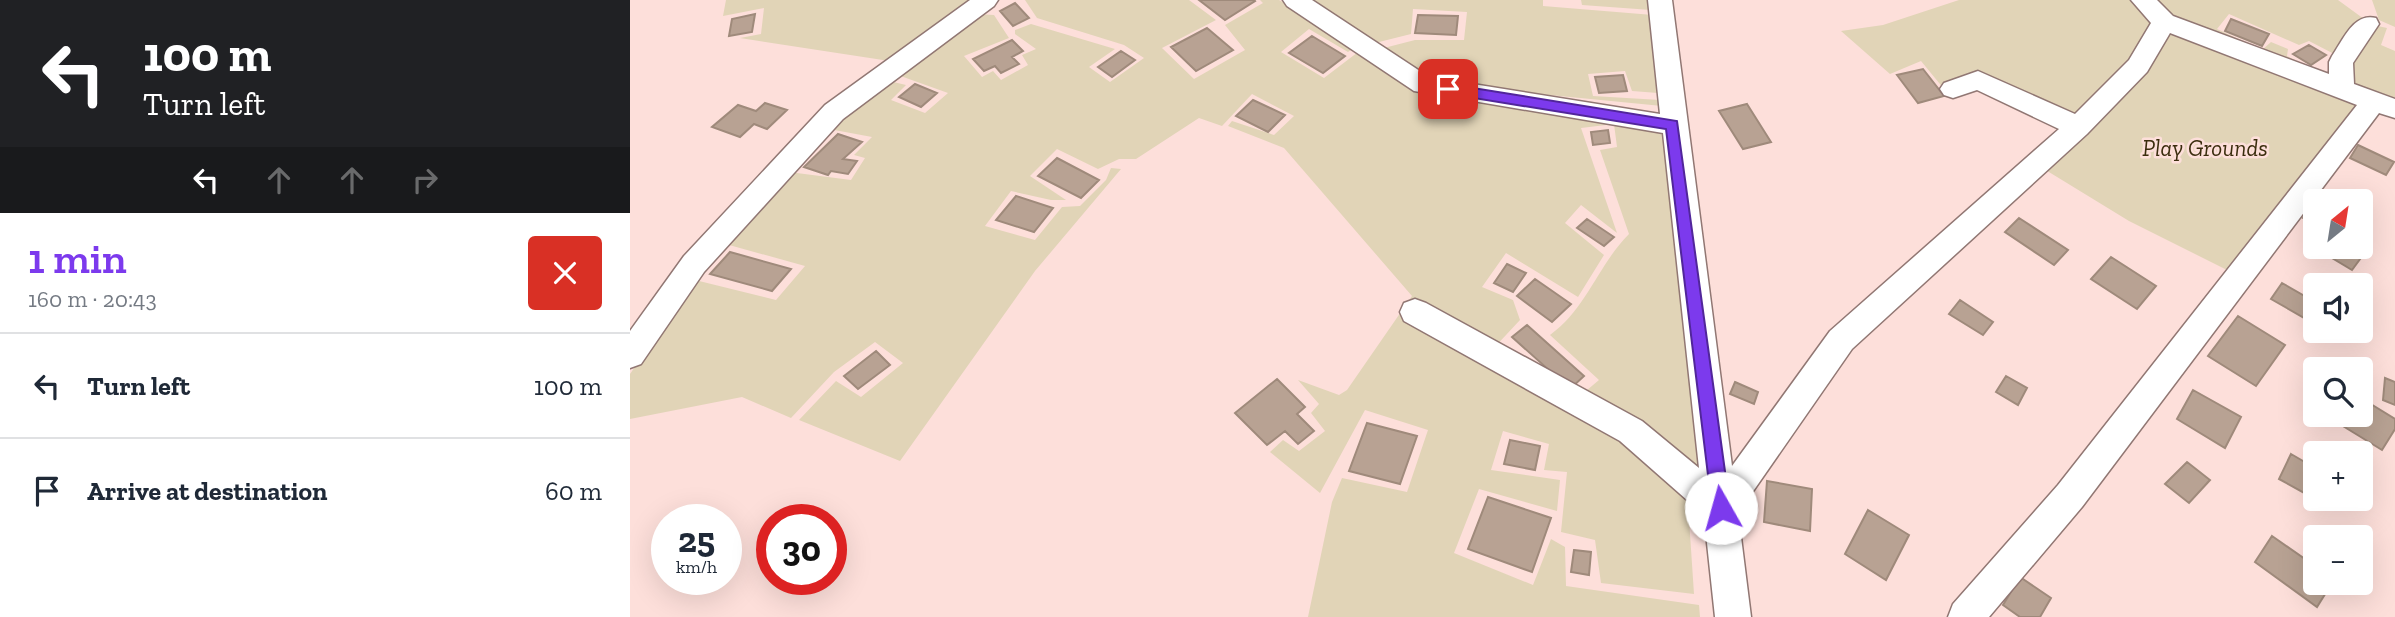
<!DOCTYPE html>
<meta charset="utf-8">
<style>
:root{--surface:#fff;--page:#f6f6f7;--text:#1f2937;--muted:#747a83;--line:#e0e1e3;--accent:#7c3aed}
body{margin:0;font-family:"Zilla Slab",serif;background:var(--page);color:var(--text);height:100vh;display:flex;flex-direction:column;font-size:26px;white-space:nowrap}
*{box-sizing:border-box;margin:0}
p{font-size:23px;color:var(--muted)}
.icon{flex:none;width:38px;height:38px;fill:none;stroke:currentColor;stroke-width:2;stroke-linecap:round;stroke-linejoin:round}
.map{position:relative;flex:1;overflow:hidden}
.details{display:flex;flex-direction:column;background:var(--surface);width:630px}
.details>*{flex:none}
.banner{background:#202124;color:#fff;overflow:hidden}
.needle{width:46px;rotate:30deg}
.fabs{position:absolute;left:1673px;top:189px;display:grid;gap:14px}
.fabs a{display:grid;place-items:center;width:70px;height:70px;border-radius:7px;background:var(--surface);box-shadow:0 7px 28px #0002;font-size:35px}
.speed{position:absolute;left:21px;top:504px;display:flex;gap:14px;font-size:35px;font-weight:700;text-align:center}
.speed>*{display:grid;place-content:center;width:91px;height:91px;border-radius:50%;background:var(--surface);box-shadow:0 7px 28px #0002;line-height:1}
.speed small{font-size:18px;font-weight:400}
.speed .limit{border:10px solid #d22;background:#fff;color:#111}
.pin{position:absolute;display:grid;place-items:center;width:60px;height:60px;color:#fff;margin:-30px;border-radius:14px;box-shadow:0 4px 10px #0006}
.me{position:absolute;width:77px;margin:-38px;rotate:353deg;stroke-linejoin:round;filter:drop-shadow(0 0 5px #0008)}
.turn{display:flex;align-items:center;gap:24px;height:147px;padding:0 28px;font-size:32px}
.turn .icon{width:91px;height:91px;stroke-width:2.5}
.turn b{display:block;font-size:49px;line-height:60px}
.lanes{display:flex;align-items:center;height:66px;padding:0 28px;background:#0003;justify-content:center;gap:35px;direction:ltr}
.lanes .off{opacity:.35}
.round{display:grid;place-items:center;flex:none;width:74px;height:74px;border-radius:7px;background:var(--page)}
.summary{display:flex;align-items:center;justify-content:space-between;height:119px;padding:0 28px}
h1{font-size:42px;font-weight:600;line-height:52px;color:var(--accent)}
ul{padding:0;list-style:none}
li{display:flex;align-items:center;gap:21px;height:105px;padding:0 28px;border-top:2px solid var(--line)}
li div{flex:1}
li b{display:block;font-size:26px}
li em{font-style:normal}
main{display:flex;flex:1;min-height:0}
.map>svg:first-child{display:block}
.green{fill:#e1d4b7}
.building{fill:#b8a293;stroke:#9f8a7b;stroke-width:2}
.lines{fill:none;stroke-linecap:round;stroke-linejoin:round}
.minor-casing{stroke:#917773;stroke-width:3}
.minor{fill:#fff;fill-rule:evenodd}
.route{fill:#7c3aed;stroke:#51269a;stroke-width:2}
.labels{text-anchor:middle;dominant-baseline:central;stroke-width:5;stroke-linejoin:round;paint-order:stroke}
.park-label{font-size:23px;font-style:italic;fill:#3b2d0e;stroke:#fddfda}
</style>
<main>
<section class="details">
<div class="banner">
<div class="turn"><svg class="icon" aria-label="left" viewBox="0 0 24 24"><path d="M17 20v-9H6M10 6l-5 5 5 5"/></svg><div><b>100 m</b>Turn left</div></div>
<div class="lanes"><svg class="icon" aria-label="left" viewBox="0 0 24 24"><path d="M17 20v-9H6M10 6l-5 5 5 5"/></svg><svg class="icon off" aria-label="ahead" viewBox="0 0 24 24"><path d="M12 20V5M6 11l6-6 6 6"/></svg><svg class="icon off" aria-label="ahead" viewBox="0 0 24 24"><path d="M12 20V5M6 11l6-6 6 6"/></svg><svg class="icon off" aria-label="right" viewBox="0 0 24 24"><path d="M7 20v-9h11M14 6l5 5-5 5"/></svg></div>
</div>
<div class="summary"><div><h1>1 min</h1><p>160 m · 20:43</p></div><a class="round" style="background:#d93025;color:#fff"><svg class="icon" aria-label="close" viewBox="0 0 24 24"><path d="M6 6l12 12M18 6L6 18"/></svg></a></div>
<ul>
<li><svg class="icon" aria-label="left" viewBox="0 0 24 24"><path d="M17 20v-9H6M10 6l-5 5 5 5"/></svg><div><b>Turn left</b></div><em>100 m</em></li>
<li><svg class="icon" aria-label="arrive" viewBox="0 0 24 24"><path d="M6 21V4h12l-3 4 3 4H6"/></svg><div><b>Arrive at destination</b></div><em>60 m</em></li>
</ul>
</section>
<div class="map">
<svg width="1765" height="617" viewBox="0 0 1765 617">
<rect width="100%" height="100%" fill="#fddfda"/>
<path class="green" d="M96,0H351L266,62L110,38L131,34L134,8L93,16Z
M395,0H559L586,20L532,48L564,79L615,50L595,25L633,3L630,0H649L730,44L718,52L679,29L651,52L694,78L732,49L787,90L1033,116L1078,474L1008,422L950,396L969,380L920,335C957,308 968,265 999,234L970,150L987,147L984,124L951,128L987,233L951,205L935,223L974,255L948,297L876,253L852,287L883,300L890,320L862,350L777,318L908,395L991,435L1056,474L1064,594L971,583L965,540L931,532L937,472L914,470L919,444L873,431L861,470L930,480L927,511L849,489L824,553L903,585L921,539L935,547L936,586L1069,605L1070,617H678L702,502L712,478L777,492L798,430L735,410L690,493L640,452L653,440L669,451L695,431L681,413L689,404L668,380L709,395L717,390L782,296L654,148L598,126L602,121L644,135L664,116L622,94L592,126L569,118L506,159H489L468,169L427,149L400,176L436,200H421L381,191L355,226L405,240L432,207L450,206L476,180L481,168L491,169L405,271L270,461L169,420L206,381L231,397L273,363L245,342L204,372L161,418L112,397L0,419V374L65,280L146,300L175,266L92,243L159,172L221,180L235,158L224,155L242,137L199,129L255,80L276,85L261,100L295,113L318,93L265,74L346,14L364,15L379,38L334,56L352,77L363,71L371,80L398,65L392,55L406,49L385,34V30L401,24L485,49L459,67L480,82L514,58L494,45L407,18Z
M669,0H913V6L1023,15L1028,93L1002,91L995,71L958,74L963,96L1030,100L1032,106L799,83L754,48L785,40H834L837,12L783,9L781,34L745,43Z
M951,0H1020L1021,10L952,5Z
M1329,0H1505L1526,22L1501,63L1444,122L1348,77L1314,89L1291,61L1260,74L1211,31L1253,25Z
M1520,0H1708L1734,19L1708,56L1679,41L1669,45L1599,14L1587,29L1632,50L1641,42L1658,49L1657,56L1680,68L1538,19Z
M1742,0H1765V27L1749,20Z
M1743,25L1757,28L1751,45L1765,51V105L1715,89V64Z
M1540,29L1737,102L1603,273L1499,221L1414,169Z"/>
<path class="building" d="M569,0H624L625,1L595,20Z
M385,3L399,18L383,26L370,11Z
M125,14L122,32L99,36L102,19Z
M788,15L828,16L826,35L785,33Z
M1601,19L1639,34L1632,46L1595,31Z
M577,28L603,50L566,71L541,47Z
M682,36L715,56L693,73L659,53Z
M382,40L393,51L382,57L389,64L371,73L365,66L354,71L343,59Z
M1679,45L1696,55L1681,65L1663,54Z
M491,51L505,60L482,77L468,67Z
M1293,69L1314,96L1288,103L1267,75Z
M993,75L997,91L969,93L965,77Z
M285,84L307,93L291,107L269,97Z
M623,100L655,115L638,132L606,116Z
M135,103L157,110L137,129L124,124L110,137L82,127L108,105L126,111Z
M1117,104L1141,142L1113,149L1089,111Z
M978,130L980,143L963,145L961,132Z
M208,134L232,142L213,159L227,161L218,174L201,171L198,175L174,167Z
M1728,145L1764,162L1756,175L1720,158Z
M427,158L469,180L451,198L408,176Z
M386,196L423,208L404,232L366,220Z
M1684,205H1685V224L1673,218Z
M1389,218L1438,250L1424,265L1375,232Z
M957,219L984,237L974,246L947,228Z
M1697,247H1728L1736,251L1722,270L1692,252Z
M100,252L161,269L142,291L80,274Z
M1481,257L1526,286L1507,309L1461,279Z
M877,264L896,273L883,292L864,283Z
M905,279L941,304L922,322L887,296Z
M1652,283L1685,302L1683,323L1641,299Z
M1330,300L1363,322L1353,335L1319,314Z
M1608,316L1655,345L1626,386L1578,356Z
M897,325L954,376L940,389L882,337Z
M246,351L260,365L228,389L214,376Z
M1376,376L1397,388L1388,405L1366,392Z
M1755,378L1765,382V405L1753,400Z
M647,379L675,407L667,414L684,431L668,444L655,431L637,445L605,413Z
M1105,382L1128,392L1124,404L1100,394Z
M1563,390L1611,417L1595,448L1547,419Z
M1731,398L1765,419V429L1752,450L1695,415H1731Z
M737,423L787,436L770,484L719,471Z
M880,440L910,446L905,470L874,464Z
M1661,454L1685,468V499H1699L1696,505L1649,479Z
M1557,462L1580,480L1559,503L1535,484Z
M1137,481L1182,489L1180,531L1134,522Z
M858,497L921,518L902,572L838,549Z
M1238,510L1279,535L1256,580L1215,554Z
M1642,536L1685,566V583H1702L1687,607L1625,562Z
M944,550L961,552L959,575L941,572Z
M1390,577L1421,598L1410,617H1390L1373,605Z"/>
<g class="lines">
<defs>
<path id="minor" d="M340,0H368L364,6L213,119L74,272L11,364L0,368V331L54,256L195,105Z
M653,0H682L799,77L1030,114L1018,0H1042L1102,466L1200,331L1429,129L1347,90L1323,98L1314,95L1310,89L1314,83L1348,71L1445,114L1499,60L1521,23L1501,0H1527L1543,16L1699,74V62L1702,56C1713,40 1724,12 1746,18L1749,24L1723,63L1724,84L1765,99V118L1749,113L1452,507L1359,617H1318L1323,604L1428,485L1727,105L1540,33L1517,72L1457,134L1222,349L1108,513L1121,617H1085L1074,515L990,441L774,321L770,312L774,303L785,299L796,303L1012,421L1069,468L1033,133L784,91L657,6Z"/>
</defs>
<use href="#minor" class="minor-casing"/>
<use href="#minor" class="minor"/>
</g>
<path class="route" d="M818,84L1047,121L1100,508L1098,514L1091,516L1085,514L1082,508L1036,129L813,93V86Z"/>
<g class="labels">
<g class="park-label">
<text x="1575" y="148">Play Grounds</text>
</g>
</g>
</svg>
<div class="fabs">
<a><svg class="needle" viewBox="-14 -14 28 28"><path d="M0-13l5 13h-10z" fill="#e53935"/><path d="M0 13l5-13h-10z" fill="#747a83"/></svg></a>
<a><svg class="icon" aria-label="sound" viewBox="0 0 24 24"><path d="M4 9h4l5-4v14l-5-4H4zM17 9q2 3 0 6"/></svg></a>
<a><svg class="icon" aria-label="search" viewBox="0 0 24 24"><circle cx="10" cy="10" r="6"/><path d="M15 15l6 6"/></svg></a>
<a>+</a>
<a>−</a>
</div>
<div class="speed"><div>25<small>km/h</small></div><div class="limit">30</div></div>
<div class="pin" style="left:818px;top:89px;background:#d93025"><svg class="icon" aria-label="arrive" viewBox="0 0 24 24"><path d="M6 21V4h12l-3 4 3 4H6"/></svg></div>
<svg class="me" style="left:1091px;top:508px" viewBox="-20 -20 40 40"><circle r="19" fill="#fff"/><path d="M0-13L10 11 0 6-10 11z" fill="#7c3aed"/></svg>
</div>
</main>
